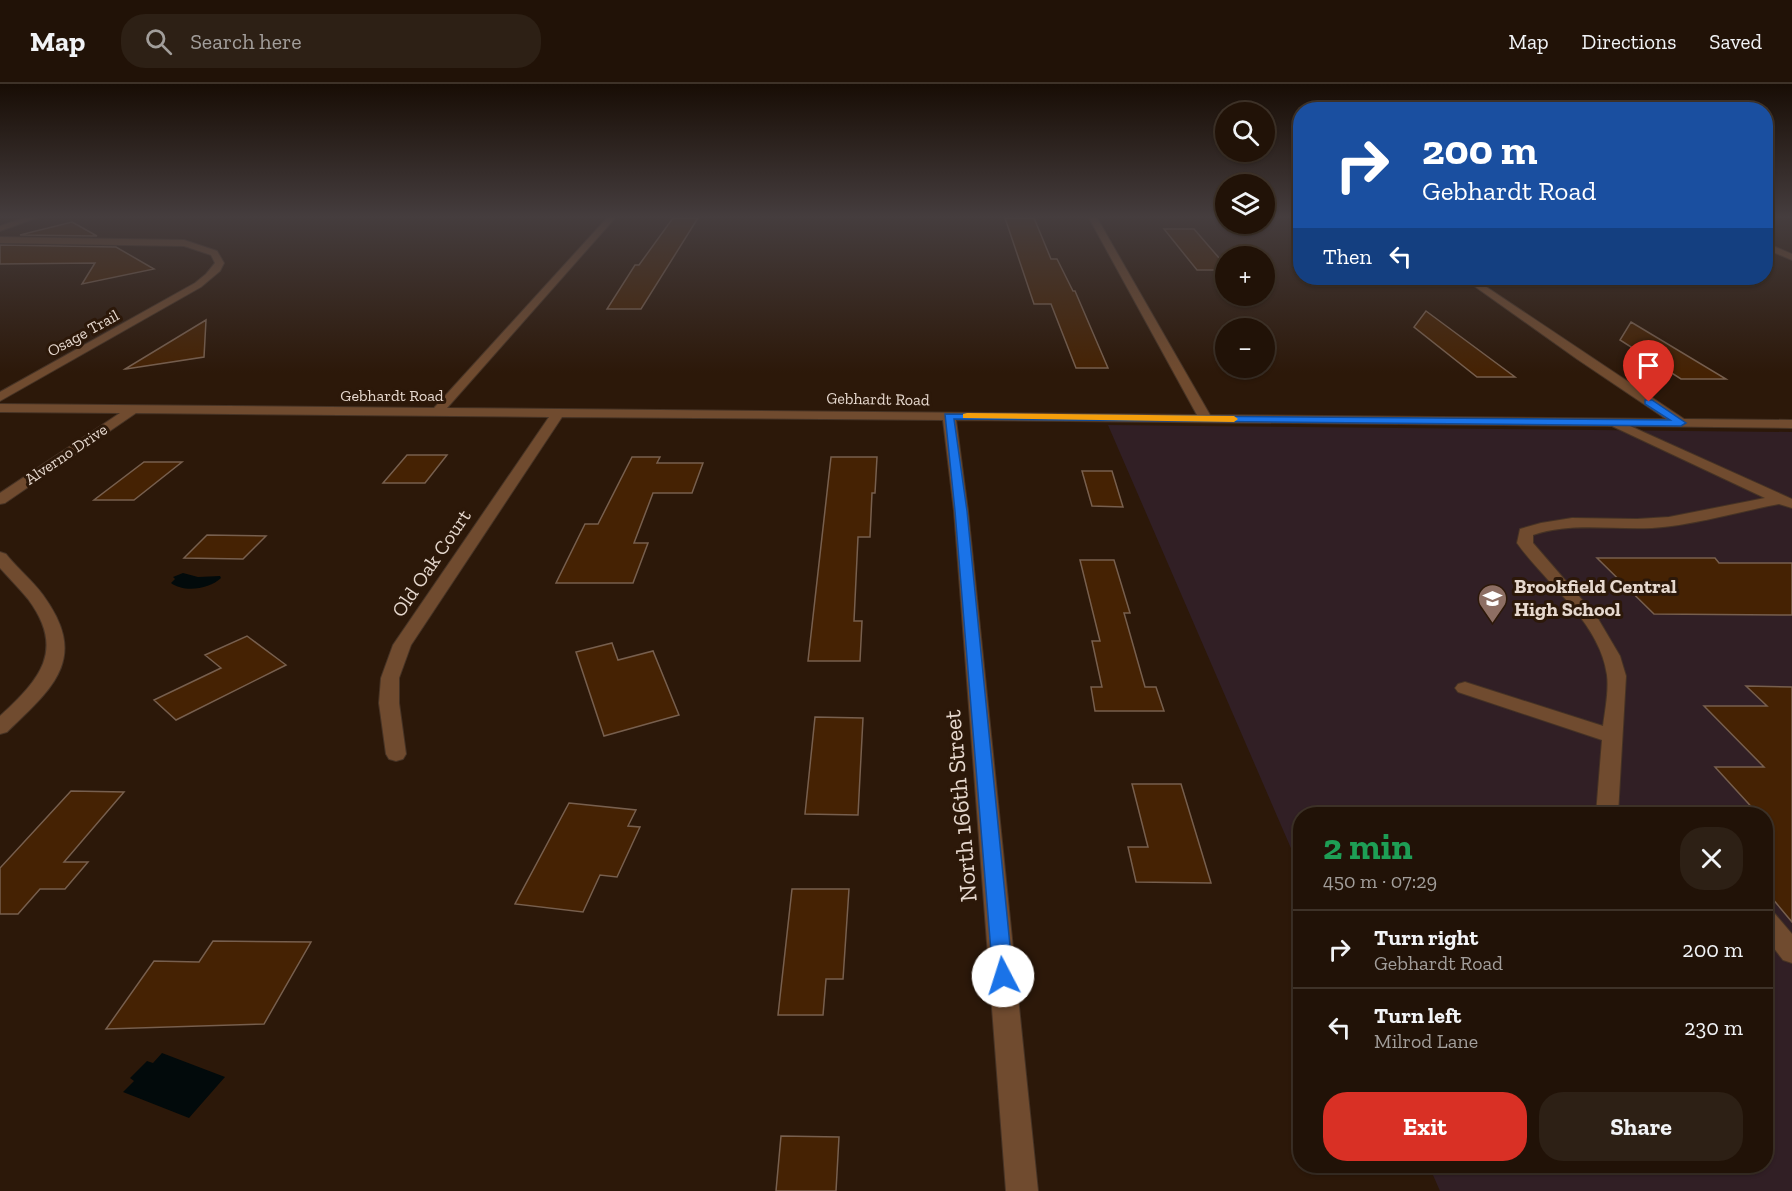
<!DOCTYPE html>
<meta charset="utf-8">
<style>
:root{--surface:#211207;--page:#2d2015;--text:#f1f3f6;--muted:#a29e9b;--line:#3e3228;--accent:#d93025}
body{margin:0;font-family:"Zilla Slab",serif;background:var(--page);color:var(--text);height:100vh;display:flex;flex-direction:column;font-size:22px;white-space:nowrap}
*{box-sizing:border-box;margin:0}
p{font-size:20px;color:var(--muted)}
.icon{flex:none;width:33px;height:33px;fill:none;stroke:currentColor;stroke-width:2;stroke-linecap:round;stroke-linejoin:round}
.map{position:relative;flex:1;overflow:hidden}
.side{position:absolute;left:1293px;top:723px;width:480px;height:366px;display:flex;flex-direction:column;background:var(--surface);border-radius:24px;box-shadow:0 2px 4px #0004,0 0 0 2px var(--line)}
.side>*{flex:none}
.guide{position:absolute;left:1293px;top:18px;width:480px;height:183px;border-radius:24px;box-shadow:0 2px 4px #0004,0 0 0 2px var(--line);background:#1a4fa0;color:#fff;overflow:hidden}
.fabs{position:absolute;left:1215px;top:18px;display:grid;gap:12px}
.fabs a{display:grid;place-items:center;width:60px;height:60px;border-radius:50%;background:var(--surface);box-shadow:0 2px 4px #0004,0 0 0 2px var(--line);font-size:30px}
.pin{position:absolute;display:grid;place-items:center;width:51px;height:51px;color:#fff;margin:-62px -26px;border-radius:50% 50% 50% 0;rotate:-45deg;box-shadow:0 0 6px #0007}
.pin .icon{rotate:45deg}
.me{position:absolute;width:66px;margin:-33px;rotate:355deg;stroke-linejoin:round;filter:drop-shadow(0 0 4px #0008)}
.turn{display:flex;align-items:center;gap:21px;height:126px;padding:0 30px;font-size:27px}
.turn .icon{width:78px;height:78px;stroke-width:2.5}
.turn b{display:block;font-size:42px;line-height:51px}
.then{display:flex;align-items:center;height:57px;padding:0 30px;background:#0003;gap:12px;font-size:22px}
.round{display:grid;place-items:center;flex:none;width:63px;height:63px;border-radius:24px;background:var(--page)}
.summary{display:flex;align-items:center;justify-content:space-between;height:102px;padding:0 30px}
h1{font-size:36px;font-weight:700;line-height:45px;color:#1e9e55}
.button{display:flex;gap:12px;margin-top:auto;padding:12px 30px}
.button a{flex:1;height:69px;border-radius:24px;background:var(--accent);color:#fff;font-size:24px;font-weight:700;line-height:69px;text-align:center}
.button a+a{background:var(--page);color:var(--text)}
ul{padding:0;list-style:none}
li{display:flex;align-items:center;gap:18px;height:78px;padding:0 30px;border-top:2px solid var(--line)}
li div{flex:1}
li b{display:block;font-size:22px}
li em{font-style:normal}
header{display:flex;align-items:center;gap:36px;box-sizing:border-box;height:84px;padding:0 30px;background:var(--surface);border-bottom:2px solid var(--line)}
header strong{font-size:28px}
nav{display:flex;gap:33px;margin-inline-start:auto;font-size:21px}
.search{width:420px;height:54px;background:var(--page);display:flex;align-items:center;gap:15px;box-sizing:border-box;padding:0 21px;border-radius:24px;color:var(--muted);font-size:22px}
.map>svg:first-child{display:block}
.education{fill:#311f25}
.water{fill:#020a0b}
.building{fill:#452203;stroke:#775f4e;stroke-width:1.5}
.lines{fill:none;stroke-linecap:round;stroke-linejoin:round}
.minor-casing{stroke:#463325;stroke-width:2}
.minor{fill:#704b2f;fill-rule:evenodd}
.route{fill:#1a73e8;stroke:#114b97;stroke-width:1.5}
.slow{fill:#f59e0b}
.labels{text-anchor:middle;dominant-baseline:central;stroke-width:6;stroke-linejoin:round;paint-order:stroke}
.far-street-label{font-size:16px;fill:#e6d8ce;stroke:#2c1809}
.street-label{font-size:20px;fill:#e6d8ce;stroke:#2c1809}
.poi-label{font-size:20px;font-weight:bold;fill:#e6d8ce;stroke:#2c1809;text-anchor:start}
.near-street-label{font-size:24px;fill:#e6d8ce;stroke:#2c1809}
</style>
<header>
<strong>Map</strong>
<div class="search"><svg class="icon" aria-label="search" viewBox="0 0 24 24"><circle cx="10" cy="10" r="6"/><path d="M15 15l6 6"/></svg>Search here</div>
<nav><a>Map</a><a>Directions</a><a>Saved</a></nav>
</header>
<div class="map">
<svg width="1792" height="1107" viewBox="0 0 1792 1107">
<rect width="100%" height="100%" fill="#2c1809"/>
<path class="education" d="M1108,341L1792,348V1107H1440L1429,1082H1766V730H1300V785Z"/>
<path class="water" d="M183,489L198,493L220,492L221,494C210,505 184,509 171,499L175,495L173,493Z
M162,969L225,993L189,1034L123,1008L134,997L130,994L147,977L153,979Z"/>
<path class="building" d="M673,134H698L641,225H607L635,181H639Z
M1005,134H1034L1051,175H1057L1073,207H1075L1108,284H1076L1051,220H1034Z
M72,138L97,152L20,151Z
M1164,145H1194L1226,182V186H1197Z
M0,161L116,163L154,185L82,200L95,179L0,180Z
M1426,227L1515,293H1477L1414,243Z
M206,236L204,273L126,285H125Z
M1631,238L1726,295H1681L1620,256Z
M407,371H447L425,399H383Z
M632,373H660L657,379H703L692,409H653L634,459H648L633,499H556L585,440H598Z
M831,373H877L875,409H872L870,453H858L854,537H862L860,577H808Z
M144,378H182L134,416H94Z
M1082,387H1112L1123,423L1092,422Z
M207,451L266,452L243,475L184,474Z
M1597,474H1715L1719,479H1792V531L1654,530Z
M1080,476H1114L1130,529H1124L1145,603H1156L1164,627H1095L1091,603H1102L1092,557H1100Z
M247,552L286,581L176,636L154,616L221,584L205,571Z
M612,559L618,576L653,567L679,631L604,652L576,568Z
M1746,602L1792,603V838L1766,807V730H1758L1715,683H1764L1704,622H1767Z
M815,633L863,634L858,731L805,730Z
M1132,700H1181L1211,799L1136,798L1128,763H1148Z
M71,707L124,708L64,778H88L65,805H40L18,830H0V784Z
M569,719L636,726L628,742L640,743L617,793L600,791L583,828L515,820Z
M792,805H849L843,895H826L823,931H778Z
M213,857L311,858L264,940L106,945L154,877L199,878Z
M781,1052L839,1053L836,1107H776Z"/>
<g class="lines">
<defs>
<path id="minor" d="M24,134H36L0,147V142Z
M607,134H615L447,324L1197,331L1089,134H1097L1210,331L1666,335L1577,275L1463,194H1473L1684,335L1792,336V344L1630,342L1792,415V424L1779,420C1737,428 1695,441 1652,444C1612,446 1572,438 1533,451V459L1597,533L1620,572L1626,592L1618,730H1596L1602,656L1458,608L1455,604L1458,600L1465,598L1603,642C1605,626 1609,607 1607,591C1600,538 1546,500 1517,459L1520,445L1541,439L1572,434L1637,435L1669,433L1765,414L1612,342L956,336L968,427L1038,1107H1006L954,427L943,336L562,333L411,561L399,594V619L406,670L403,675L396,677L389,675L386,670L379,619L381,594L393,561L549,333L136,329L5,419L0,420V409L120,329L0,328V320L434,324Z
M0,153L184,156L217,167L224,179L220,187L201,203L0,317V308L195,199L206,190L215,179L211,171L184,162L0,159Z
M1766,159L1792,170V176L1766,165Z
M0,468L6,470C17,484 32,496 43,511C89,574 54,603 7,648L0,650V632C40,595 66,566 28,515C19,504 9,494 0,484Z
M1766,827L1775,830L1792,850V879L1783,876L1766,854Z"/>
</defs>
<use href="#minor" class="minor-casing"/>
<use href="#minor" class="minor"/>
</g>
<linearGradient id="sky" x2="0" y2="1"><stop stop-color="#180d05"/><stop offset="0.46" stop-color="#453d3e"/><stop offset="1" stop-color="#453d3e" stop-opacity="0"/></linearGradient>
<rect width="1792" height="289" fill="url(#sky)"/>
<path class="route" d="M1645,316H1652L1686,339L1681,342L954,335L967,427L1013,892L1010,898L1003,901L996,898L993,892L955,427L945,330L1670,336L1645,320Z"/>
<path class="slow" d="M967,329L1234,332L1238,335L1234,338L963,334V330Z"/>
<defs>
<symbol id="school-pin" viewBox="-11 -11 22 30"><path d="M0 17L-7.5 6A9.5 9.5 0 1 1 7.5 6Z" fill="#8d6e63" stroke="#2c1809"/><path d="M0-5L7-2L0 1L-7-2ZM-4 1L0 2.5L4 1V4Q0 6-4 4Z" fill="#fff"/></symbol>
</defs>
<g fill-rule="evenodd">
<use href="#school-pin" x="1476" y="498" width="33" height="45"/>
</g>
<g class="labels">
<g class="far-street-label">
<text transform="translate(83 249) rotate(-29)">Osage Trail</text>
<text x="392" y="311">Gebhardt Road</text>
<text transform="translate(878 315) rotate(1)">Gebhardt Road</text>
<text transform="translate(66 370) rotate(-34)">Alverno Drive</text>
</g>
<g class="street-label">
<text transform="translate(431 479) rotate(-56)">Old Oak Court</text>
</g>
<g class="poi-label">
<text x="1514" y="502">Brookfield Central<tspan x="1514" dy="23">High School</tspan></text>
</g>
<g class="near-street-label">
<text transform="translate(960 722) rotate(-95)">North 166th Street</text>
</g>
</g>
</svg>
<div class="fabs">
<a><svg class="icon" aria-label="search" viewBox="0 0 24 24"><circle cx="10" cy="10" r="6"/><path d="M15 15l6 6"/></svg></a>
<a><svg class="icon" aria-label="layers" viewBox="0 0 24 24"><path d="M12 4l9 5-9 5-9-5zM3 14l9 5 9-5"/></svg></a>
<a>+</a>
<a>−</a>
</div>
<div class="pin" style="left:1649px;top:318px;background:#d93025"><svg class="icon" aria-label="arrive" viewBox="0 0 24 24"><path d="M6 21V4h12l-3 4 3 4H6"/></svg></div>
<svg class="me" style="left:1003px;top:892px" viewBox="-20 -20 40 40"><circle r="19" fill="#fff"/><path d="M0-13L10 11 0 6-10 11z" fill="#1a73e8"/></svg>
<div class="guide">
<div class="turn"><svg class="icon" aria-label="right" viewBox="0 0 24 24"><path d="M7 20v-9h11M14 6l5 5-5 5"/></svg><div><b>200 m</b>Gebhardt Road</div></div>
<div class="then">Then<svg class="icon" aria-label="left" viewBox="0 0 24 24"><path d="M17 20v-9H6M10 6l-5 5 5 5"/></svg></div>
</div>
<section class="side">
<div class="summary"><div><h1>2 min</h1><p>450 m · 07:29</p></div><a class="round"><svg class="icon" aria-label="close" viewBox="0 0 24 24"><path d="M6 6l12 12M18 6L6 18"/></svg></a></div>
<ul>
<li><svg class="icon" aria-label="right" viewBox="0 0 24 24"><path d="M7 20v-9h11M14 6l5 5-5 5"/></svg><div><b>Turn right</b><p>Gebhardt Road</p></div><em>200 m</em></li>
<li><svg class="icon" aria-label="left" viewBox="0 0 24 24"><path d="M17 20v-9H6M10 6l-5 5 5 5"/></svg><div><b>Turn left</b><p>Milrod Lane</p></div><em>230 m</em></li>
</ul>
<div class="button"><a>Exit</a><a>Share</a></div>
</section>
</div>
